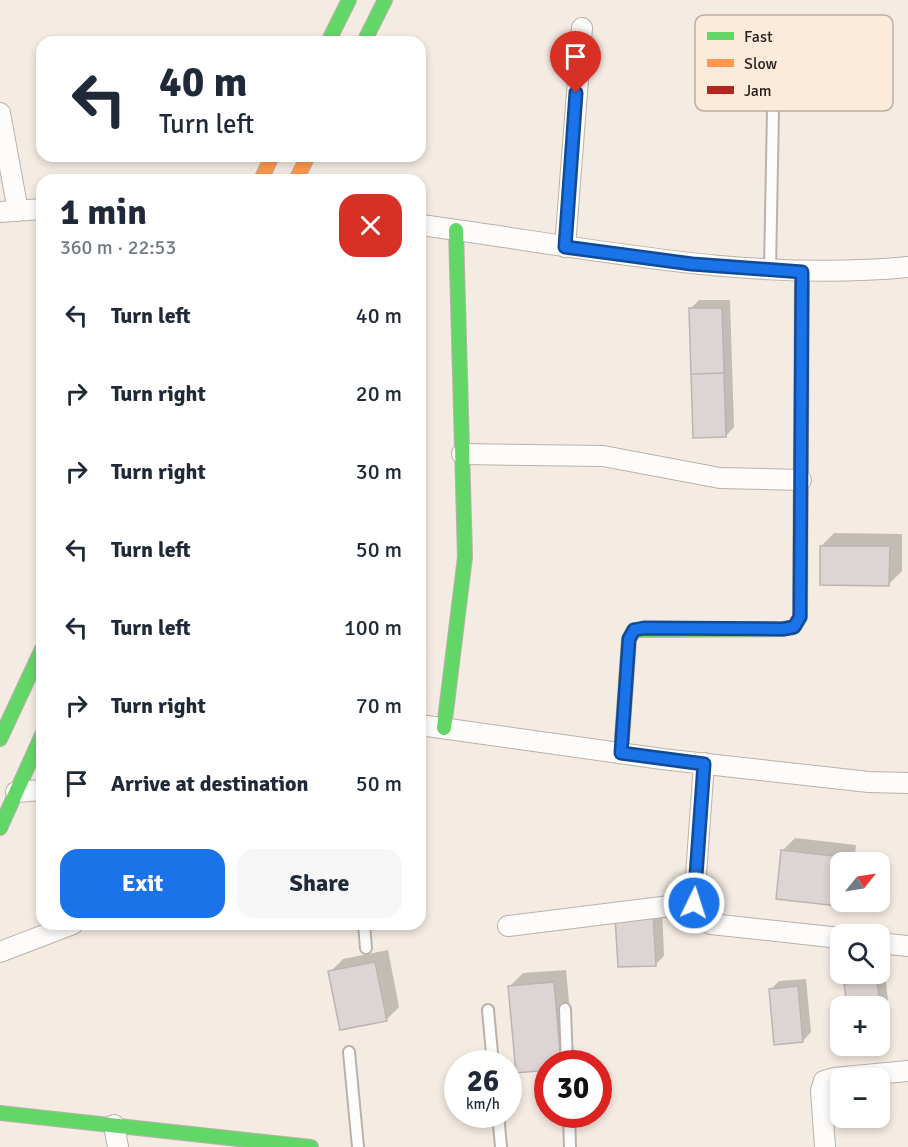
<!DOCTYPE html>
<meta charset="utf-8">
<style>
:root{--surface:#fff;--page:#f6f6f7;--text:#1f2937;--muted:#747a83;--accent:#1a73e8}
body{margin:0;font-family:Signika,sans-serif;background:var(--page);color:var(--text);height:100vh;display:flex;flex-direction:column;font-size:22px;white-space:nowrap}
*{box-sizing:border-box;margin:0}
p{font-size:20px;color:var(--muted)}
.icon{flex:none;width:33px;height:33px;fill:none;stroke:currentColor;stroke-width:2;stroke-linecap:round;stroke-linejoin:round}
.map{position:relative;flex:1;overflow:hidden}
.drawer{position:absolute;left:36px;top:174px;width:390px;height:756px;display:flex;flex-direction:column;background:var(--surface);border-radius:18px;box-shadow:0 3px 9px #0003}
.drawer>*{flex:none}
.guide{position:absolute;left:36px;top:36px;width:390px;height:126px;border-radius:18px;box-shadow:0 3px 9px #0003;background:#fff;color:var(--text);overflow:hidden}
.needle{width:39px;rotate:60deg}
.controls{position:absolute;left:830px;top:852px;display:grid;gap:12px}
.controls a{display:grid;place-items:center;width:60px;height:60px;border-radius:12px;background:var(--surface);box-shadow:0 3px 9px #0003;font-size:30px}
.speed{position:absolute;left:444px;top:1050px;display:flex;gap:12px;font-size:30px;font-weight:700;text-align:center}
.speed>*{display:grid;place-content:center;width:78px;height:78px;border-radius:50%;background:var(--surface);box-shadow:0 3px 9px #0003;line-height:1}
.speed small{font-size:15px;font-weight:400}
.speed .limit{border:9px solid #d22;background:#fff;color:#111}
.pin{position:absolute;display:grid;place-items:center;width:51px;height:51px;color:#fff;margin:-62px -26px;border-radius:50% 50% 50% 0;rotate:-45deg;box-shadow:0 0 6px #0007}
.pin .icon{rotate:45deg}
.me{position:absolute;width:66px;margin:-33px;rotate:4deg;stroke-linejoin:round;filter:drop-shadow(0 0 4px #0008)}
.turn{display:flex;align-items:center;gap:21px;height:126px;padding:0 24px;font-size:27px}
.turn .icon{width:78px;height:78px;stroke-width:2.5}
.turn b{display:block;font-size:42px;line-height:51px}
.round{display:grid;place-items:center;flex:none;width:63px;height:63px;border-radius:18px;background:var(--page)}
.head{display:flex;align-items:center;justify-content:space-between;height:102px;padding:0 24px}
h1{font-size:36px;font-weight:700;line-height:45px}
.button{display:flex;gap:12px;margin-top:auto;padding:12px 24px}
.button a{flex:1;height:69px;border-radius:18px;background:var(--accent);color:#fff;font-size:24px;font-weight:700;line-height:69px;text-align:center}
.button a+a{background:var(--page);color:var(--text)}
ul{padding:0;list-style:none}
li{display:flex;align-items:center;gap:18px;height:78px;padding:0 24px}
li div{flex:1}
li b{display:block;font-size:22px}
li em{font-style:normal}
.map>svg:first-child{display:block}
.shadow{fill:#0003}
.building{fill:#ddd5d3;stroke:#bcb4b2;stroke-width:1.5}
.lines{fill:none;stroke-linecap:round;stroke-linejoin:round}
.lane-casing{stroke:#b9b2ab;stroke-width:14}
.street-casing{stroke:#b9b2ab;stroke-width:22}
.fast-casing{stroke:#b9b2ab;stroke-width:16}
.slow-casing{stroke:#b9b2ab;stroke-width:16}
.jam-casing{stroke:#b9b2ab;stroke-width:16}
.lane{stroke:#fdfcfb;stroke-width:10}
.street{stroke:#fdfcfb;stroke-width:20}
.fast{stroke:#63d668;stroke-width:14}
.slow{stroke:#ff974d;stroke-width:14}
.jam{stroke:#b3261e;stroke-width:14}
.route-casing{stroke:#114b97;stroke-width:15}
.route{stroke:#1a73e8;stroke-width:10}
.key{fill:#fceada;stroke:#bcada0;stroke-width:1.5}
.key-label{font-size:16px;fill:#261f1a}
</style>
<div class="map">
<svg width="908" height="1147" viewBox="0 0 908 1147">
<rect width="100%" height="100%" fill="#f4ebe2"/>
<path class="shadow" d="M699,300H730L734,427L726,436L690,309Z
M834,533L902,534V571L889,584L821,546Z
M795,838L856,845L854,862H840V902L838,904L782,851Z
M662,906L664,956L656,964L617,917Z
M388,950L399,1007L386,1020L330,972L343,959Z
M566,970L574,1055L565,1064H548L510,986L523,973Z
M885,972L890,1021L879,1030V1006H848L846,984L854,976Z
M806,979L811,1032L803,1041L770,990L779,981Z"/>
<path class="building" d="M689,308H722L724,373L691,374Z
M724,373L726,437L693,438L691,374Z
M820,546H890L889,586L820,585Z
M781,850L843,857V862H840L838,906L776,899Z
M653,914L656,966L618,967L615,916Z
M375,962L387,1021L340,1030L328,971Z
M877,980L883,1031H879V1006H847L844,984Z
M554,982L561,1064H548V1070L516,1073L508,986Z
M798,986L803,1042L774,1045L769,989Z"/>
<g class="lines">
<defs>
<path id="lane" d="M770,270L773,110
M364,924L366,948
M565,1009L567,1064
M488,1010L493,1064
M349,1052L358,1147
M498,1114L501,1147
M569,1114L570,1147"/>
<path id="street" d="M0,113L18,211
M0,212L42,209
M420,225C582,246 744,283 908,267
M565,247L582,28
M462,454L603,456L720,478L801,480
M420,725L662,759L869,782L908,783
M704,763L694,903L699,917L711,924L840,938
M16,792L42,790
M508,926L694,903
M879,943L908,946
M0,952L73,924
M114,1125L118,1147
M825,1147L821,1091L824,1081L834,1078L908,1071"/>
<path id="fast" d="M328,42L349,0
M364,42L385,0
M444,728L465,557L456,230
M0,739L42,649
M621,753L629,639L634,630L783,629L794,627L800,617L801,439
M0,828L42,735
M0,1113L311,1147"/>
<path id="slow" d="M261,180L272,156
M296,180L308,156"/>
<path id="jam" d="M801,439L802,272"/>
</defs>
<use href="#lane" class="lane-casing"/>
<use href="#street" class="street-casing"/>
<use href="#fast" class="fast-casing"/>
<use href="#slow" class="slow-casing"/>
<use href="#jam" class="jam-casing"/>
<use href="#lane" class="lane"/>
<use href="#street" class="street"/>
<use href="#fast" class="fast"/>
<use href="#slow" class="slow"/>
<use href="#jam" class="jam"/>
</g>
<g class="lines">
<defs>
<path id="route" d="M576,93L565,247L692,264L802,272L800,617L794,627L783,629L644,628L634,630L629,639L621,753L704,764L694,903"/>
</defs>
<use href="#route" class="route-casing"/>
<use href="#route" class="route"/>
</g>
<rect x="695" y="15" width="198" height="96" rx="9" class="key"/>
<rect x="707" y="32" width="27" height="8" fill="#63d668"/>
<rect x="707" y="59" width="27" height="8" fill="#ff974d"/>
<rect x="707" y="86" width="27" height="8" fill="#b3261e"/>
<g class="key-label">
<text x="744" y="42">Fast</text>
<text x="744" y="69">Slow</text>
<text x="744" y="96">Jam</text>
</g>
</svg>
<div class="controls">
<a><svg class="needle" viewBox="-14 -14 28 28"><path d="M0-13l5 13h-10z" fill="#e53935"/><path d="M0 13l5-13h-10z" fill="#747a83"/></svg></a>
<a><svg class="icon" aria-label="search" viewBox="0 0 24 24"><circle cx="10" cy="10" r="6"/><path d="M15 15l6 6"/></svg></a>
<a>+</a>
<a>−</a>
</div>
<div class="speed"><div>26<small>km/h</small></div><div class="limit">30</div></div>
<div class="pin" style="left:576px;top:93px;background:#d93025"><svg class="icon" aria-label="arrive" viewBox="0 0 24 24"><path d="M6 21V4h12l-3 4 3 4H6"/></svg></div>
<svg class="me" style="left:694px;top:903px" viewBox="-20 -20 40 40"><circle r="17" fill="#1a73e8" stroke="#fff" stroke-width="3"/><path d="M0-11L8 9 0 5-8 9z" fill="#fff"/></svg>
<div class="guide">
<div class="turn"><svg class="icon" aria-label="left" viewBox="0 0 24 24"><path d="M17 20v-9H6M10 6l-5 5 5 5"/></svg><div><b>40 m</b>Turn left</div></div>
</div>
<section class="drawer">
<div class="head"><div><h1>1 min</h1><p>360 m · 22:53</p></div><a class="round" style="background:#d93025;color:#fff"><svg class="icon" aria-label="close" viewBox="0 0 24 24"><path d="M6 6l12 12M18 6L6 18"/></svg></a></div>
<ul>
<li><svg class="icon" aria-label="left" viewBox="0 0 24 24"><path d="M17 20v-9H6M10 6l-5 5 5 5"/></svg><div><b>Turn left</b></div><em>40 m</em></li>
<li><svg class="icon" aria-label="right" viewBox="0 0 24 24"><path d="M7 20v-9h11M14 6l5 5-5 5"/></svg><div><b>Turn right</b></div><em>20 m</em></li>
<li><svg class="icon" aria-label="right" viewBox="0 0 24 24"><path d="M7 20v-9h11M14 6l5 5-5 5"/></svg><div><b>Turn right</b></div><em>30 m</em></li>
<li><svg class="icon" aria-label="left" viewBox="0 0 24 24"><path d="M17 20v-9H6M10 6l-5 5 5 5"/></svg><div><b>Turn left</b></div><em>50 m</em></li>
<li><svg class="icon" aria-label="left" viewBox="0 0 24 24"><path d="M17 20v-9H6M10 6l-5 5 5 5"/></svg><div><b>Turn left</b></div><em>100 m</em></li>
<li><svg class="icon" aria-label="right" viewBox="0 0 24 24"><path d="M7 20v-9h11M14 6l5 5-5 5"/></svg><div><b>Turn right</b></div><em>70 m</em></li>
<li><svg class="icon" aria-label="arrive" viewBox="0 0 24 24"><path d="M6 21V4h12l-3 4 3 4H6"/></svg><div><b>Arrive at destination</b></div><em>50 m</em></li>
</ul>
<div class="button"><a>Exit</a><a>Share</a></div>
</section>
</div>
